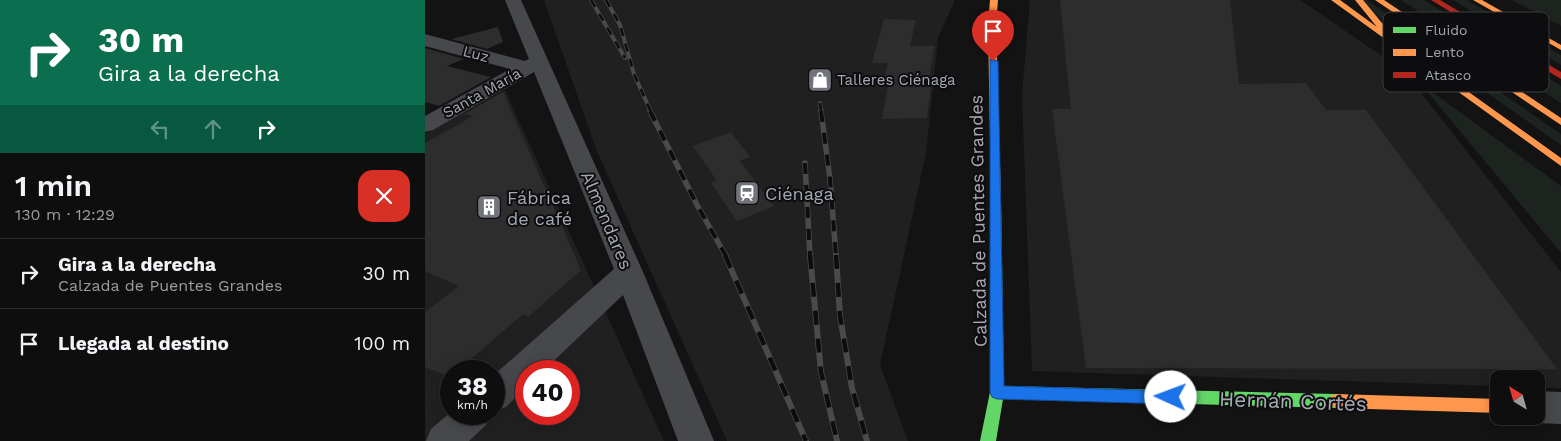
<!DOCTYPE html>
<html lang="es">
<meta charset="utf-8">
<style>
:root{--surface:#0e0e0e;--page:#1c1c1c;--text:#f1f3f6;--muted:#9b9c9e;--line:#2e2e2e}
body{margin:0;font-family:"Work Sans",sans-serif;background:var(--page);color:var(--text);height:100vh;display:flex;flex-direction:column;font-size:19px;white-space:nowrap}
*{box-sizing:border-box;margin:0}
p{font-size:16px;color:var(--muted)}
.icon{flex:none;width:28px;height:28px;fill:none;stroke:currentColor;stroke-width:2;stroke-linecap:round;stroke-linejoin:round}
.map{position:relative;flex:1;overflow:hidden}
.details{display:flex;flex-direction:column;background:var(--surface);width:425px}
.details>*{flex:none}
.banner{background:#0b6e4f;color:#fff;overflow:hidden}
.needle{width:32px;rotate:323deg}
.controls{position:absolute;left:1065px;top:370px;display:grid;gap:10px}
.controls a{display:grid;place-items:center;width:55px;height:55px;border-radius:10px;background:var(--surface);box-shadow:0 2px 12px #0003,0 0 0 1px var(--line);font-size:25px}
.speed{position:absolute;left:15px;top:360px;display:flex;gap:10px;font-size:25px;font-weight:700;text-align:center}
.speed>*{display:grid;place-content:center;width:65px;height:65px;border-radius:50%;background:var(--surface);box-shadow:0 2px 12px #0003,0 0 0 1px var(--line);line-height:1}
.speed small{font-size:12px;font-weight:400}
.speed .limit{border:8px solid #d22;background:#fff;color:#111}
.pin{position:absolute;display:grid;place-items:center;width:42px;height:42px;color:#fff;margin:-51px -21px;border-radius:50% 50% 50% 0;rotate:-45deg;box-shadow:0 0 5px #0007}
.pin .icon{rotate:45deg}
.me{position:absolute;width:55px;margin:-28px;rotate:272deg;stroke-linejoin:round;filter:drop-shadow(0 0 4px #0008)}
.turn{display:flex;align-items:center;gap:18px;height:105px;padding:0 15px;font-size:22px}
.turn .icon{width:65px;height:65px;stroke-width:2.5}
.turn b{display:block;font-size:35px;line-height:42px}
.lanes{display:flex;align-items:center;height:48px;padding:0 15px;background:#0003;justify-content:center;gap:25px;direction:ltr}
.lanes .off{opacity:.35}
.round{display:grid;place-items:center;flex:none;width:52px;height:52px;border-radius:15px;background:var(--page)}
.overview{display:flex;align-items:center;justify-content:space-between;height:85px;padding:0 15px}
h1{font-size:30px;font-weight:600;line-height:38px}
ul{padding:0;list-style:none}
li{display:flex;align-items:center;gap:15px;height:70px;padding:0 15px;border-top:1px solid var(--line)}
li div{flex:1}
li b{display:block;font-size:19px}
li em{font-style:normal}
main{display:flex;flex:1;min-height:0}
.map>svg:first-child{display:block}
.built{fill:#202021;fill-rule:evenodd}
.green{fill:#1d231e}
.building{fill:#2d2d2e}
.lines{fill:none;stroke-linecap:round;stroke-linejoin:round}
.street{fill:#47484c;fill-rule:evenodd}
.fast{fill:#63d668;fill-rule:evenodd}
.slow{fill:#ff974d;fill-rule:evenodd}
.jam{fill:#b3261e;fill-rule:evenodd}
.rail-far2-casing{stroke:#494a4c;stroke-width:4}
.rail-far1-casing{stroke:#494a4c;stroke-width:5.5}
.rail-casing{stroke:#494a4c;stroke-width:6}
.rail-far2{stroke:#0d0d0f;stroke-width:2.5;stroke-dasharray:8;stroke-linecap:butt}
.rail-far1{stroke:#0d0d0f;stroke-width:4;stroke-dasharray:11;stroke-linecap:butt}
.rail{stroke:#0d0d0f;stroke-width:4.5;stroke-dasharray:14;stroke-linecap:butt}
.route{fill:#1a73e8;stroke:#114b97}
.labels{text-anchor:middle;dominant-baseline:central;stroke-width:4;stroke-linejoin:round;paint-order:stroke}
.far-street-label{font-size:15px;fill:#a5a9b3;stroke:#0d0d0f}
.far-poi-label{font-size:15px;fill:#a5a9b3;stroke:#0d0d0f;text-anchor:start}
.poi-label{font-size:18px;fill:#a5a9b3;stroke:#0d0d0f;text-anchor:start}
.street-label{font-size:18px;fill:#a5a9b3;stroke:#0d0d0f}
.near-street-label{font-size:21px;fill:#a5a9b3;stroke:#0d0d0f}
.key{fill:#0d0d0f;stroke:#3b3c40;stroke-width:1}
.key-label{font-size:14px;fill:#a5a9b3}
</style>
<main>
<section class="details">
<div class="banner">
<div class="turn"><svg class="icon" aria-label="right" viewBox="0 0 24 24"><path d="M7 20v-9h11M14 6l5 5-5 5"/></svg><div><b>30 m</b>Gira a la derecha</div></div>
<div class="lanes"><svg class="icon off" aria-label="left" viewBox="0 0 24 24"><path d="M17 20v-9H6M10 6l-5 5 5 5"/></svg><svg class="icon off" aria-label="ahead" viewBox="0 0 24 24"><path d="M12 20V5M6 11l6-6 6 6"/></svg><svg class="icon" aria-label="right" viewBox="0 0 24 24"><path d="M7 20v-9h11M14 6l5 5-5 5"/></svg></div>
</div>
<div class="overview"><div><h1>1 min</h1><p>130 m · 12:29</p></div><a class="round" style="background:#d93025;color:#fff"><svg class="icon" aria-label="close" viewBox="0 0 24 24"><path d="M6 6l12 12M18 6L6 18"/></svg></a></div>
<ul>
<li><svg class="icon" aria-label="right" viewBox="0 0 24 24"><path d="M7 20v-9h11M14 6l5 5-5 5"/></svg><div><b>Gira a la derecha</b><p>Calzada de Puentes Grandes</p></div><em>30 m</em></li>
<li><svg class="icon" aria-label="arrive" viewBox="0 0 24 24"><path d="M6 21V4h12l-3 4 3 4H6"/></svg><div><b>Llegada al destino</b></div><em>100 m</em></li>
</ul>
</section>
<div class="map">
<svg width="1136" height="441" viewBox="0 0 1136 441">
<rect width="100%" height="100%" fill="#131313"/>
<path class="built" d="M119,0H530L513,38L501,153L455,365L483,441H302L171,149Z
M605,0H875L979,71L1136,272V388H1111V379H1074V386L607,371L597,95Z
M80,90L239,441H0V134ZM26,371H69V414H26ZM101,371H144V414H101Z"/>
<path class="green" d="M930,0H942L1136,134V145Z
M976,0H999L1136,86V103Z
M1028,0H1042L1136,55V65Z
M1087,0H1136V26Z
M995,83L1136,186V253Z"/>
<path class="building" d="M635,0H805L814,84L881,83L901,110H941L1132,369L661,368L627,109H646Z
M459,19L491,20L485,46H510L502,87H506L502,118L457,119L464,81H458L463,63H447Z
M73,27L78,42L62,49L26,39Z
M0,48L39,59L22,66L66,77L14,106L0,102Z
M78,92L156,270L103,317L98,314L32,371H26L25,377L0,367V312L34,286L0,271V143L48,116L40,114Z
M306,132L325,157L315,161L349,206L312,221L286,183L292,181L268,146Z"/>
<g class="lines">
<path class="street" d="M80,0H96L218,272L289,441H253L198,295L118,371H101V387L81,407L69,411V375L189,269L109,72L8,130L0,132V116L85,69L0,46V34L100,61L104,59Z
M1111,391L1136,392V424L1111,423L1099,418L1098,416H1111Z
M26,412V414H66L61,425L44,441H1L6,429Z"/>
<path class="fast" d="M571,194L576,198L579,386L911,394L916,396L918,401L916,406L911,408L578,399L571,441H555L565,392L566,198Z"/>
<path class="slow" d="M565,0H573L571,25L576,198L571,202L566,198L563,25Z
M906,0H915L952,27L930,0H938L971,40L1136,158V166Z
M950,0H959L1136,118V125Z
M1048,0H1057L1136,45V50Z
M911,394L1074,399V413L911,408L906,406L904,401L906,396Z"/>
<path class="jam" d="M1006,0H1015L1136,72V79Z"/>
<defs>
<path id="rail-far2" d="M166,0L200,58
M181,0L195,25L209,74L226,112
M395,103L396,112"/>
<path id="rail-far1" d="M225,111L272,205L301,256
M396,111L405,179L411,256
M380,163L385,256"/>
<path id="rail" d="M300,255L381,441
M385,255L396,372L412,441
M411,255L415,316L427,388L442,441"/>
</defs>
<use href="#rail-far2" class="rail-far2-casing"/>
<use href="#rail-far1" class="rail-far1-casing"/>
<use href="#rail" class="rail-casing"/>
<use href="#rail-far2" class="rail-far2"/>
<use href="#rail-far1" class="rail-far1"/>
<use href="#rail" class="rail"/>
</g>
<path class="route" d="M565,59L573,61L579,386L746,391L751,393L753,397L751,402L746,404L572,399L567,397L565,392Z"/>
<defs>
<symbol id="shop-square" viewBox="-11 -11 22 22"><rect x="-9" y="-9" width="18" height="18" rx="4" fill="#72747b" stroke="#0d0d0f"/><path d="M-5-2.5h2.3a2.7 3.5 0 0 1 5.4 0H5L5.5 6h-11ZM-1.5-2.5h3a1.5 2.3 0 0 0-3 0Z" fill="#fff"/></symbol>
<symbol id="station-square" viewBox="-11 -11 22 22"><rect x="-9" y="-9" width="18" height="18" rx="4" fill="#72747b" stroke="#0d0d0f"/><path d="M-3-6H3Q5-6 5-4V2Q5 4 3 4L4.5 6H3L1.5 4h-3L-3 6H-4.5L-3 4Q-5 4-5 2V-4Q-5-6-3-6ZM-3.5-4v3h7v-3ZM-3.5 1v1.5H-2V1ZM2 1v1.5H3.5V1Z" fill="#fff"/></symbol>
<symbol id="building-square" viewBox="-11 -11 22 22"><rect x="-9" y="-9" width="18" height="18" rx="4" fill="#72747b" stroke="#0d0d0f"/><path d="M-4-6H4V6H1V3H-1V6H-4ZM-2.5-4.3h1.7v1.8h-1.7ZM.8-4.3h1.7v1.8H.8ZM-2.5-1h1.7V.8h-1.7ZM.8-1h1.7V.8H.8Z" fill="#fff"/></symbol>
</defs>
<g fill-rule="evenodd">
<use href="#shop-square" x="381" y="66" width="28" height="28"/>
<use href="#station-square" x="308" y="179" width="28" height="28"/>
<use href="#building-square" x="50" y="193" width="28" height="28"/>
</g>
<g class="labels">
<g class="far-street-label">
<text transform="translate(51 54) rotate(15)">Luz</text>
<text transform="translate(57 93) rotate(-29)">Santa María</text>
</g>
<g class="far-poi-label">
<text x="412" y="80">Talleres Ciénaga</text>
</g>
<g class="poi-label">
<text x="340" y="193">Ciénaga</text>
<text x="82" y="197">Fábrica<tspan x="82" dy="21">de café</tspan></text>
</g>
<g class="street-label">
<text transform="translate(182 220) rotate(67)">Almendares</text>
<text transform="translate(553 221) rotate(-91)">Calzada de Puentes Grandes</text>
</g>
<g class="near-street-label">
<text transform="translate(868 401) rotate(2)">Hernán Cortés</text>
</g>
</g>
<rect x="958" y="12" width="166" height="80" rx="8" class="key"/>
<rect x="968" y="27" width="23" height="6" fill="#63d668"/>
<rect x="968" y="49" width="23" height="7" fill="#ff974d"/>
<rect x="968" y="72" width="23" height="6" fill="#b3261e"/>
<g class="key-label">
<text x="1000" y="35">Fluido</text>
<text x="1000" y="57">Lento</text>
<text x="1000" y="80">Atasco</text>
</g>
</svg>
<div class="controls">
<a><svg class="needle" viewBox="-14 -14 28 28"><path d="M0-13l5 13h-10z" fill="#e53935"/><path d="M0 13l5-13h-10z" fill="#9b9c9e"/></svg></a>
</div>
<div class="speed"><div>38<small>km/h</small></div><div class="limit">40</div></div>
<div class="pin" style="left:568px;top:61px;background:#d93025"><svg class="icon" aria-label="arrive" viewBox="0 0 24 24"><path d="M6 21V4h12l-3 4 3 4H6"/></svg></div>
<svg class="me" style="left:746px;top:397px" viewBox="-20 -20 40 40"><circle r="19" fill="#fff"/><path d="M0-13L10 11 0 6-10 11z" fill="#1a73e8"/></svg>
</div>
</main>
